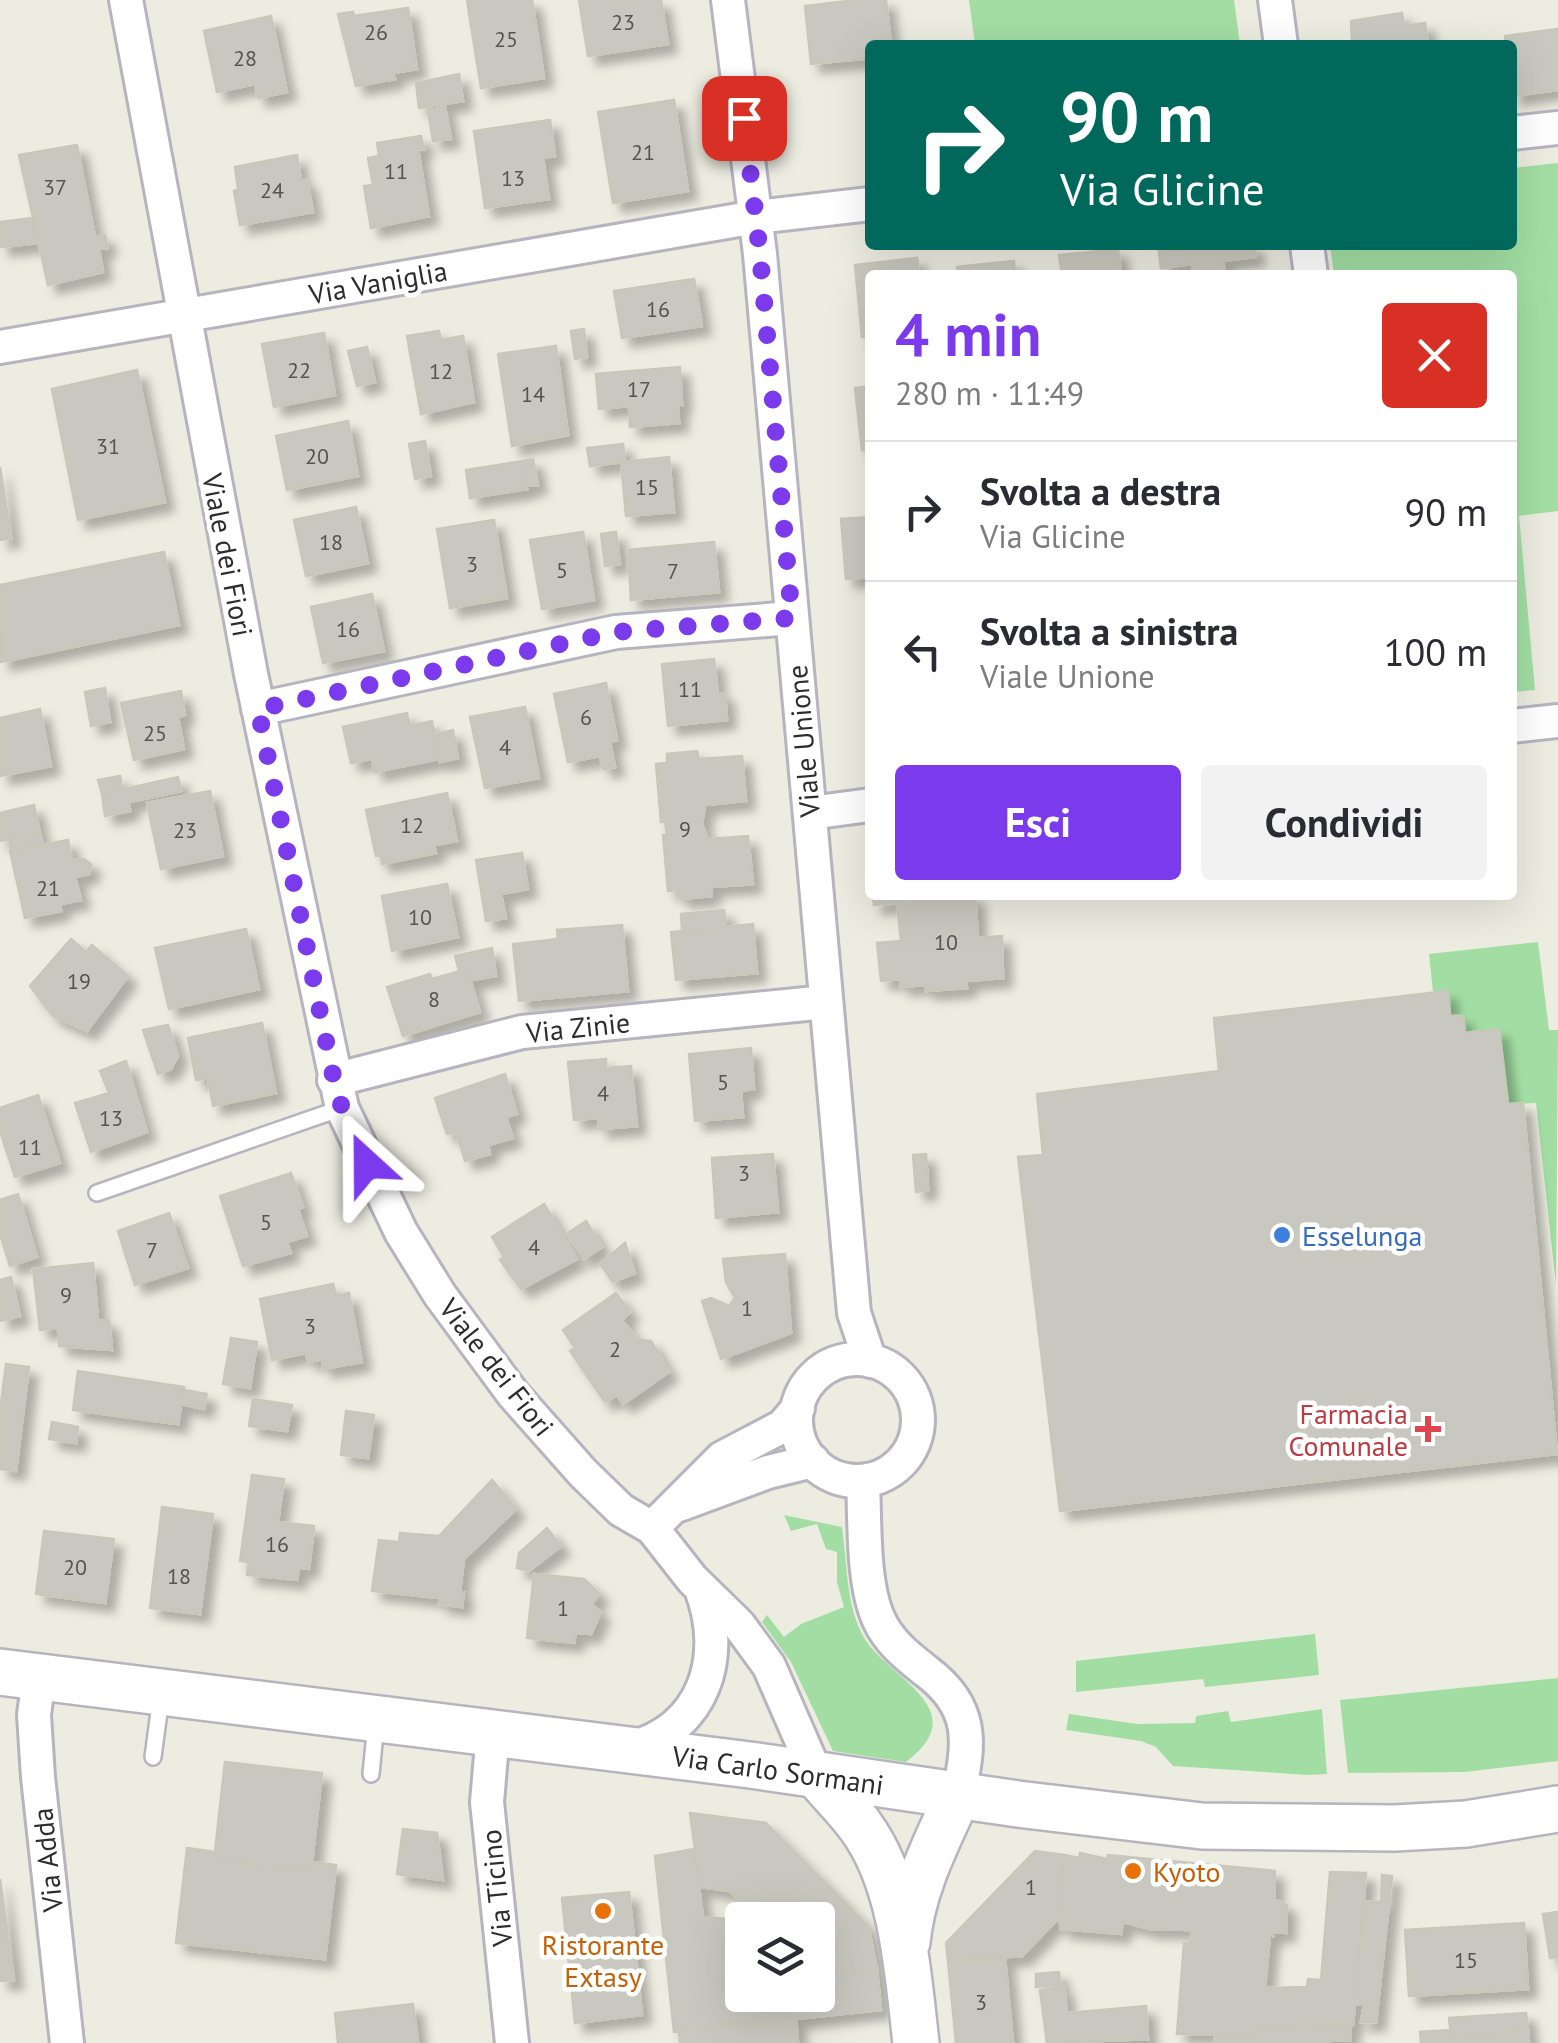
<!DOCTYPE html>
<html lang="it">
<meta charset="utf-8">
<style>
:root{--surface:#fff;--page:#f2f2f3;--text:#2b2b33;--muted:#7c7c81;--line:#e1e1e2;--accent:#7c3aed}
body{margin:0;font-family:"PT Sans",sans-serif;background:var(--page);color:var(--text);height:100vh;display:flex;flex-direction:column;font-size:38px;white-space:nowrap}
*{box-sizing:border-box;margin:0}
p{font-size:32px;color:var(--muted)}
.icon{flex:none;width:55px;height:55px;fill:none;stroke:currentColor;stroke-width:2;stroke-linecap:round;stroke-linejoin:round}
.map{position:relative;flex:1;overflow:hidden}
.details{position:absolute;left:865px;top:270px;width:652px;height:630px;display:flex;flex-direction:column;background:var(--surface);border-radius:10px;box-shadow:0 10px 40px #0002}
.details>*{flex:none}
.top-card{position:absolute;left:865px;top:40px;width:652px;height:210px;border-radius:10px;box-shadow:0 10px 40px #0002;background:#00695c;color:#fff;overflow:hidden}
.tools{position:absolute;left:725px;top:1902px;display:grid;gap:20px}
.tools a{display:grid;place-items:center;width:110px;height:110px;border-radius:10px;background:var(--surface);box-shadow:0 10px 40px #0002;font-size:50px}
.pin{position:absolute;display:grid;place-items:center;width:85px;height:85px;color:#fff;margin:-42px;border-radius:20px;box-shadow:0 5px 15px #0006}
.me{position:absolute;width:110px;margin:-55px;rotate:336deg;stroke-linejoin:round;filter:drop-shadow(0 0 8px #0008)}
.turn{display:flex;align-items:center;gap:35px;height:210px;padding:0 30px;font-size:45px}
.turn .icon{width:130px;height:130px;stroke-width:2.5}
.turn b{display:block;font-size:70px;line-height:85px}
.round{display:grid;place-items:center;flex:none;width:105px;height:105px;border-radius:10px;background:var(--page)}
.headline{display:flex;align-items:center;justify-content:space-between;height:170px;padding:0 30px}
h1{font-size:60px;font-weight:700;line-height:75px;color:var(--accent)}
.action{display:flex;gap:20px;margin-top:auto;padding:20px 30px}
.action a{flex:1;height:115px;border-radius:10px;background:var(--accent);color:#fff;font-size:40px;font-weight:700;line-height:115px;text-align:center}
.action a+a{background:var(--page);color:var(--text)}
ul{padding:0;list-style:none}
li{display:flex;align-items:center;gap:30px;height:140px;padding:0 30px;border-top:2px solid var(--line)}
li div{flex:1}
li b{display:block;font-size:38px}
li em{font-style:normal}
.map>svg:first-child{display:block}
.green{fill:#a2dea3}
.building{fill:#c9c8c0;stroke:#c8c8ba;stroke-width:2.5;filter:url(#shadow)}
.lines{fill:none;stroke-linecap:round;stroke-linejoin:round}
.lane-casing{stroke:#b6b4bf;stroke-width:20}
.street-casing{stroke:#b6b4bf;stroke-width:38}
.secondary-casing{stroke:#b6b4bf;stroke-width:50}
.lane{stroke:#fff;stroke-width:15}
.street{stroke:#fff;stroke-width:32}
.secondary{stroke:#fff;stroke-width:45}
.route{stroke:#7c3aed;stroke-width:18;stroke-dasharray:0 32.4}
.shop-dot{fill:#3f7fe0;stroke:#fff;stroke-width:4}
.health-dot{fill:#e0444e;stroke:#fff;stroke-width:4}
.food-dot{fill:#e8710a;stroke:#fff;stroke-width:4}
.labels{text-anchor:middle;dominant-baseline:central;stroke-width:9;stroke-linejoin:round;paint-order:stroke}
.number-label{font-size:22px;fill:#545452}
.street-label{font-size:28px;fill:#2d2d2d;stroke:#fff}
.shop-label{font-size:28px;fill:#366cbe;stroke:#fff;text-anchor:start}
.health-label{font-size:28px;fill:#be3a42;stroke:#fff;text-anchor:end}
.food-label{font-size:28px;fill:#c56008;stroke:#fff;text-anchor:start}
</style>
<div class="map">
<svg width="1558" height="2043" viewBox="0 0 1558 2043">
<defs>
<filter id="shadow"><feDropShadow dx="9" dy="9" stdDeviation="5" flood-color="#0004"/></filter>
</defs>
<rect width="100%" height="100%" fill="#edece1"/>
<path class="green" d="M969,0H1234L1240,45H975Z
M1558,163V511L1519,516L1535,690L1513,692L1512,275H1334L1330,245H1512L1513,168Z
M1538,942L1549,1030H1558L1556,1285L1536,1103L1508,1104L1499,1029L1465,1033L1462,1016H1450L1448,991L1433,992L1429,954Z
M784,1515L842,1527C847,1562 846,1603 862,1634C884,1678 978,1707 906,1762L833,1751L791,1662L762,1622L767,1615L784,1637L801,1624L844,1607L837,1582V1552L826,1549L817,1524L791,1531Z
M1315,1634L1319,1675L1205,1687L1203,1679L1076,1692V1661Z
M1558,1678V1761L1464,1772L1348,1773L1340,1700Z
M1322,1709L1327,1774L1308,1775L1173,1766L1156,1747L1141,1741L1066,1730L1069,1714L1137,1724L1195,1723L1196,1716L1228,1711L1231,1722Z"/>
<path class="building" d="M467,0H532L544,78L481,88Z
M579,0H661L668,44L588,56Z
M856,0H886L891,45H870V58L811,64L805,6Z
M408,8L417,69L393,73L395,79L356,86L338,14L353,12L354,16Z
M1402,13L1404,26L1425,23L1428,45H1347L1352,43L1351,21Z
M271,16L287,92L258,98L255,84L217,92L204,31Z
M1558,29V90L1512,96V45H1506L1505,36Z
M459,74L463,101L419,108L416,83Z
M674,100L688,191L613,203L598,112Z
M445,107L451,139L433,141L428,111Z
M550,120L555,156L543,158L549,199L485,208L474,131Z
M421,136L424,149H418L429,216L371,228L364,186L373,185L368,158L379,156L377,143Z
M77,145L95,237L105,235L107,248L99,249L103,272L48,285L19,155Z
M297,155L301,181L307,180L313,212L240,225L234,191L238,189L235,167Z
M31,218L39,243L0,247V222Z
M1158,245H1254L1255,257L1223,261L1225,275H1193L1192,264L1161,268Z
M1118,249L1121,275H1062L1059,255Z
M917,258L919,275H870V336L862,337L855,265Z
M1014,261L1015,275H957V267Z
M694,279L702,326L622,338L614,291Z
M584,329L587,357L575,359L571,331Z
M439,331L441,340L463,336L474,402L421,414L407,336Z
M324,333L335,395L274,407L262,344Z
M556,346L568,435L512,446L498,354Z
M367,347L375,382L357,386L348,351Z
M680,367L682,405L678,404L679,423L630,427L629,406L599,409L596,374Z
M137,370L165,502L78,520L52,389Z
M870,386V449L862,450L855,388Z
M348,421L358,476L287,490L276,436Z
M425,441L431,476L415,479L409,444Z
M623,444L625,462L590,466L587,448Z
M669,457L674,512L626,516L621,462Z
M533,459L538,485L526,486L523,461Z
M523,461L527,489L470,498L466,470Z
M0,467L11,538L0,540Z
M356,507L368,563L306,576L294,520Z
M870,517V577L846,579L841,519Z
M494,520L507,598L450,608L437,529Z
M583,532L594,600L542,609L530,540Z
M616,532L620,564L605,566L601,534Z
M714,542L719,592L631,600L628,550Z
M164,552L179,625L1,662L0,585Z
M372,594L384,651L323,663L311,607Z
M714,659L718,695L725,693L727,720L668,726L662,664Z
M606,683L617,740L610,742L615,767L603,769L600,756L568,762L554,694Z
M105,688L110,722L91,726L85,692Z
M181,691L185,715L178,717L184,749L134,760L121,703Z
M525,707L539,778L485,788L470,717Z
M40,709L51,766L0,776V718Z
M407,713L410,726L432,721L439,759L375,772L372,759L351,763L343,727Z
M453,730L458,758L440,762L434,735Z
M697,751L699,759L742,756L746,801L705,805L702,824L708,839L748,836L753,884L711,887V896L680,899L679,890L668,891L663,835H667L665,821L661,822L656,764L667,763V754Z
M120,776L122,790L102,794L98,780Z
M178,777L181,791L129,802L130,811L105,816L102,794Z
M210,791L223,856L161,869L147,803Z
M447,793L457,841L434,845L436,853L382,864L381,855L376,856L366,810Z
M34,805L40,833L0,841V813Z
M40,833L43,845L12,851L9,839Z
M68,840L72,860L84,859L91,864L89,874L75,877L81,900L60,904L61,911L25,918L10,851Z
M522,853L528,889L501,894L506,918L486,921L476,860Z
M447,884L458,937L392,951L382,896Z
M873,895H975L978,938L1002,936L1003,978L966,981L967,988L926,991V985L901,987V979L881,981L877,943L901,941L897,902L874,905Z
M724,910L726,927L682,931L681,914Z
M753,924L757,973L676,980L671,932Z
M622,925L628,991L519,1001L513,944L558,939L557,930Z
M246,929L259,989L169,1009L155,948Z
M71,939L86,952L92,945L128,976L87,1031L53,1016L30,986Z
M492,948L496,976L471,980L467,969L459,971L455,956Z
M467,969L480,1012L403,1036L387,987L430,974L432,979Z
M1448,991L1450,1016H1463L1465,1033L1499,1029L1508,1104L1523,1103L1557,1454L1060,1511L1018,1157L1043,1155L1037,1094L1219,1071L1214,1018Z
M262,1023L276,1093L213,1106L208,1078L196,1080L188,1038Z
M168,1025L178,1056L171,1069L158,1074L143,1030Z
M751,1048L754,1089L741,1091L743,1117L695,1121L689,1054Z
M606,1059V1068L631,1066L637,1126L599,1129V1118L574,1120L568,1062Z
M126,1061L147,1132L91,1152L75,1103L109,1093L100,1071Z
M505,1074L517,1114L506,1117L513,1138L488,1145L490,1154L465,1161L456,1132L447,1134L435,1098Z
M38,1095L60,1163L15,1177L0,1131V1108Z
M773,1154L778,1212L716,1218L712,1158Z
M926,1154L928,1190L916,1192L913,1155Z
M291,1173L303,1207L298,1209L307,1236L287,1242L291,1253L243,1266L220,1196Z
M18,1194L37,1257L10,1266L0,1234V1200Z
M544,1204L577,1259L521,1289L500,1260L504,1257L492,1237Z
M169,1213L188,1268L135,1285L118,1231Z
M586,1221L602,1247L584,1259L568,1233Z
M625,1243L635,1273L613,1282L600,1264Z
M785,1254L791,1333L721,1359L702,1301L711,1298L729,1306L735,1298L726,1282L723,1259Z
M93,1263L98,1321L109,1320L112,1350L59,1346L58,1328L40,1330L33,1269Z
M11,1277L20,1316L0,1321V1280Z
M333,1284L336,1296L349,1293L362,1362L323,1369L322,1359L308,1362L306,1353L272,1360L260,1299Z
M616,1293L630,1312L622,1320L638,1340L651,1341L669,1372L623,1404L617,1395L605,1402L570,1351L575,1348L563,1330Z
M231,1338L257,1342L250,1388L223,1384Z
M6,1364L29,1367L16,1471L0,1469V1411Z
M78,1371L184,1387L178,1424L73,1410Z
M184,1390L207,1394L204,1409L181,1404Z
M253,1399L292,1405L287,1431L249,1426Z
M346,1411L374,1415L368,1458L341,1455Z
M52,1422L78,1427L76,1443L49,1439Z
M252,1475L284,1479L278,1522L314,1526L309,1569L299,1568L297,1580L247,1575L249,1562L240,1561Z
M492,1480L516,1509L464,1559L460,1591L464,1592L462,1607L439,1604L440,1598L372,1591L379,1540L399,1542L400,1533L439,1536Z
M162,1507L213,1514L200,1614L150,1608Z
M547,1528L561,1546L529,1571L517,1568L519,1553Z
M44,1531L114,1539L105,1603L36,1594Z
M534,1574L584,1579L600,1594L591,1604L601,1612L591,1634L576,1633L574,1643L527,1638Z
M225,1762L322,1773L311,1871L214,1860Z
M690,1813L766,1823L868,1926L877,1969L818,1974V1920H760L730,1891L700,1887Z
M403,1829L437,1833L443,1880L397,1874Z
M187,1848L215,1852L214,1860L311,1871L312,1862L336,1865L325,1959L176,1943Z
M694,1849L703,1917L728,1919L734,1963L742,1962V1995H818V1974L877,1969L881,2010L674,2032L655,1856Z
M1035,1851L1064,1855L1059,1918L1022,1956L948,1961L946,1943Z
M1080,1853L1107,1859L1108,1855L1275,1871L1274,1899L1287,1905L1286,1933L1272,1932L1273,1936L1270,1935L1265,1988L1307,1987L1308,1979L1321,1980L1330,1872L1366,1873L1353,2025L1255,2029V2033L1215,2037V2034H1177L1184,1943L1190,1944L1192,1930L1150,1929L1123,1922L1121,1934L1061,1929L1059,1918L1064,1855L1080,1858Z
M1382,1875L1392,1876L1376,2022H1361L1364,2005L1355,2004L1363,1901L1381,1902Z
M0,1879L14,1980L0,1981Z
M629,1892L642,2015L575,2023L562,1898Z
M1558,1912V1957L1550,1958L1543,1914Z
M1524,1923L1528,1989L1409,1996L1405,1930Z
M1005,1958L1013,2043H956L948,1961Z
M1059,1972L1060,1984L1036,1987V1974Z
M1064,1987L1067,2013L1146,2006L1148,2039L1047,2043L1040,1990Z
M413,2004L418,2043H338L335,2013Z
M1526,2013L1528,2030L1451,2036L1449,2018Z
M796,2017L798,2043H680L679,2031Z
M1319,2025H1350V2040H1329V2043H1215V2037L1255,2033V2029Z
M1451,2030V2036L1528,2030L1529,2043H1421L1420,2032Z"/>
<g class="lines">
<defs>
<path id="lane" d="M97,1193L342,1108
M153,1757L161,1697
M371,1774L376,1723"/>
<path id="street" d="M126,0L251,674L342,1108L401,1232L440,1295L513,1394L583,1473L621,1510L652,1528L692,1579L739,1625L769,1666L816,1774
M728,0L760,254L854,1313L870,1361
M1275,0L1281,45
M1512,133L1558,128
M1307,245L1311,275
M0,347L756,217L870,204
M258,709L616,632L792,618
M1512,726L1558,721
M810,813L870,805
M334,1080L522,1032L826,1002
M796 1420a61 61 0 1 1 122 0a61 61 0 1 1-122 0Z
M863,1481C865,1521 862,1583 879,1620C889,1642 907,1656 926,1671C973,1706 971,1742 958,1795
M679,1505L768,1472L813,1461
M652,1528L722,1458L783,1426L798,1408
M39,1676L34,1715L38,1777L67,2043
M493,1732L487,1802L512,2043
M631,1748C704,1728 727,1657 701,1589"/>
<path id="secondary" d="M0,1672L750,1765L1018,1804L1202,1826L1395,1828L1466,1824L1558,1809
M816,1774C830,1792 848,1808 861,1827C903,1884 908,1975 916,2043
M907,1942C912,1889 936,1843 958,1795"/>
</defs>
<use href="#lane" class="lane-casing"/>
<use href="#street" class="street-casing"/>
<use href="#secondary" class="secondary-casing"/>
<use href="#lane" class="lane"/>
<use href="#street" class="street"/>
<use href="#secondary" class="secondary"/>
</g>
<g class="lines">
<path class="route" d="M367,1164L342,1108L334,1080L258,709L616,632L792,618L760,254L744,118"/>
</g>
<circle class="shop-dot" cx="1282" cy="1235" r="10"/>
<path class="health-dot" d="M1423 1414h10v10h10v10h-10v10h-10v-10h-10v-10h10z"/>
<g class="food-dot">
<circle cx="1133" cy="1871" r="10"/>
<circle cx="603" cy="1911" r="10"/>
</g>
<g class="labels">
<g class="number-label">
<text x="623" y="22">23</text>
<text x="376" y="32">26</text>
<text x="506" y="39">25</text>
<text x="245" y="58">28</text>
<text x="643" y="152">21</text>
<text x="396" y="171">11</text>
<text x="513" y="178">13</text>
<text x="55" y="187">37</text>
<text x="272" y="190">24</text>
<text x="658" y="309">16</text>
<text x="299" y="370">22</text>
<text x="441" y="371">12</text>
<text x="639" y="389">17</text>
<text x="533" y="394">14</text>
<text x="108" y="446">31</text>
<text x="317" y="456">20</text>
<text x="647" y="487">15</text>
<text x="331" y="542">18</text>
<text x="472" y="564">3</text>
<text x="562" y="570">5</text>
<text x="673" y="571">7</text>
<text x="348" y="629">16</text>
<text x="690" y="689">11</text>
<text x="586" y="717">6</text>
<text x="155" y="733">25</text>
<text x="505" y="747">4</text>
<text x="412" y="825">12</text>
<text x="685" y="829">9</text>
<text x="185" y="830">23</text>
<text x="48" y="888">21</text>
<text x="420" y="917">10</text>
<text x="946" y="942">10</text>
<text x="79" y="981">19</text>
<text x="434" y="999">8</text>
<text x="723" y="1082">5</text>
<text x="603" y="1093">4</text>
<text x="111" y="1118">13</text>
<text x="30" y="1147">11</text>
<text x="744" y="1173">3</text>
<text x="266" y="1222">5</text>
<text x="534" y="1247">4</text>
<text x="152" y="1250">7</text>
<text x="66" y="1295">9</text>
<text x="747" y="1308">1</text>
<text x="310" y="1326">3</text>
<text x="615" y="1349">2</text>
<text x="277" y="1544">16</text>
<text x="75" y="1567">20</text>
<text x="179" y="1576">18</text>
<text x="563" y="1608">1</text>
<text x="1031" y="1887">1</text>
<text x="1466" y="1960">15</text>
<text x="981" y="2002">3</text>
</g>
<g class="street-label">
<text transform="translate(378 282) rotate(-10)">Via Vaniglia</text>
<text transform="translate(228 555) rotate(79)">Viale dei Fiori</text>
<text transform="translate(803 741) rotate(-95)">Viale Unione</text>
<text transform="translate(578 1027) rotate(-6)">Via Zinie</text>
<text transform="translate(497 1367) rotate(52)">Viale dei Fiori</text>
<text transform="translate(778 1770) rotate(8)">Via Carlo Sormani</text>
<text transform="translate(47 1860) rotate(-96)">Via Adda</text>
<text transform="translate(496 1888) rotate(-96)">Via Ticino</text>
</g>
<g class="shop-label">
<text x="1302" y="1235">Esselunga</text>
</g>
<g class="health-label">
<text x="1408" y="1413">Farmacia<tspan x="1408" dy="32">Comunale</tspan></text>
</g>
<g class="food-label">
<text x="1153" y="1871">Kyoto</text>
<text x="603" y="1944" text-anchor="middle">Ristorante<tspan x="603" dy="32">Extasy</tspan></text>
</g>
</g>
</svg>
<div class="tools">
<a><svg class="icon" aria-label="layers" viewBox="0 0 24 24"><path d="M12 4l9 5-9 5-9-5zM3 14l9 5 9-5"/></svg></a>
</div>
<div class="pin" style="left:744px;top:118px;background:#d93025"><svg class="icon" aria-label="arrive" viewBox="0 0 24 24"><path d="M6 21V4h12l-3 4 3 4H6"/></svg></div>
<svg class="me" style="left:367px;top:1164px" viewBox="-20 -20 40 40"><path d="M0-17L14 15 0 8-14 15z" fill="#7c3aed" stroke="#fff" stroke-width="4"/></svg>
<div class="top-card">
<div class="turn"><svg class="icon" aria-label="right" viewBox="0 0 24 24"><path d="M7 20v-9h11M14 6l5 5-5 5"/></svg><div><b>90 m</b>Via Glicine</div></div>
</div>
<section class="details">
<div class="headline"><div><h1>4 min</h1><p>280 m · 11:49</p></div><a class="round" style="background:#d93025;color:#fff"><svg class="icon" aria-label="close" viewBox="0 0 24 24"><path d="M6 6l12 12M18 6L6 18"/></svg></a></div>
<ul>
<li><svg class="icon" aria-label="right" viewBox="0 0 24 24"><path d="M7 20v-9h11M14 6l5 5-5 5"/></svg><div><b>Svolta a destra</b><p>Via Glicine</p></div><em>90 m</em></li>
<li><svg class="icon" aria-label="left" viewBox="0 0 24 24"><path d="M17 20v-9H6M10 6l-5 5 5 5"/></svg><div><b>Svolta a sinistra</b><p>Viale Unione</p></div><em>100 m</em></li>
</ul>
<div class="action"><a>Esci</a><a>Condividi</a></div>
</section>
</div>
